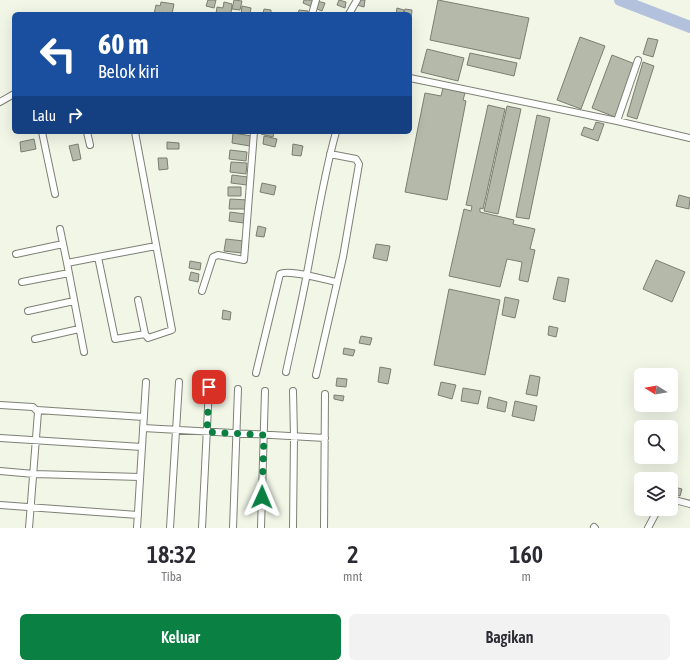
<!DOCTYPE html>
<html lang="id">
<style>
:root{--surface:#fff;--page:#f2f2f3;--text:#2b2b33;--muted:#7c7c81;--accent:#0b8043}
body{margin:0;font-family:"Asap Condensed",sans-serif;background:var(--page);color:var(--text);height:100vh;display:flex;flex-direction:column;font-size:15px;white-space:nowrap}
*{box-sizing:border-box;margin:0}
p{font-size:13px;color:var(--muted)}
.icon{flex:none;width:22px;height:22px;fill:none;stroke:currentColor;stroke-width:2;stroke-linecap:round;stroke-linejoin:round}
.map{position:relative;height:528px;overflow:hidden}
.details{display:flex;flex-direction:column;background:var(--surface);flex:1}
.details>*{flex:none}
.banner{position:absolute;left:12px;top:12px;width:400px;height:122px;border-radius:6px;box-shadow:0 4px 16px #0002;background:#1a4fa0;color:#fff;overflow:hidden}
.needle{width:26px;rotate:281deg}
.tools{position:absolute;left:634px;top:368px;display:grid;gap:8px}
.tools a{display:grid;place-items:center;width:44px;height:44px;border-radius:6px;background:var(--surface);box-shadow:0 4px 16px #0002;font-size:20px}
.pin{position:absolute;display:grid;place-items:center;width:34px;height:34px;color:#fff;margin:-17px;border-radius:8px;box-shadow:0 2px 6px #0006}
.me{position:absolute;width:44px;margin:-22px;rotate:1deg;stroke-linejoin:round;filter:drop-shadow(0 0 3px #0008)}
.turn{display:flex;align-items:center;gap:14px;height:84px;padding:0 20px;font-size:18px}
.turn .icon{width:52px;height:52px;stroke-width:2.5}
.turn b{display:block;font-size:28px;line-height:34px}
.then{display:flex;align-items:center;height:38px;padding:0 20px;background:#0003;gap:8px;font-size:15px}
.eta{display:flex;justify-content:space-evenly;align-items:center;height:68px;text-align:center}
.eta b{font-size:24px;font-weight:600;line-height:28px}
.cta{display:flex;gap:8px;margin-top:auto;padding:8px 20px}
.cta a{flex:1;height:46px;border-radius:6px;background:var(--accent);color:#fff;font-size:16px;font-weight:600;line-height:46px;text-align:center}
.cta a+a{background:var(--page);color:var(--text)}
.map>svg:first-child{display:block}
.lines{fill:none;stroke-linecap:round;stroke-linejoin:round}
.river{stroke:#b3c1dd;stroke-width:12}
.building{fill:#b4b9aa;stroke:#7b7f72}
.street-casing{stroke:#7d8174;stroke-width:8}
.street{stroke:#fff;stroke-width:6}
.route{stroke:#0b8043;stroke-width:7;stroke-dasharray:0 12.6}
</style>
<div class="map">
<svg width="690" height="528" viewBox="0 0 690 528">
<rect width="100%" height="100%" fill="#f1f6e7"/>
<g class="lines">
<path class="river" d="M620,0L690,27"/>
</g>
<path class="building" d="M208,0H216L214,8L206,6Z
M234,0L242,1L240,10L232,9Z
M304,0H315L312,7L303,3Z
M339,0L346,2L345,8L337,5Z
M359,0H365L364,7L357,5Z
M438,0L529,18L520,59L430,40Z
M317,1L325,3L322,11L315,8Z
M161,2L174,4L172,14H164V13L162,12V14H154L156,5L160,6Z
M224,2L232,4L231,14H216L217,7L223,8Z
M242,6L251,8L250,14H241Z
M397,8L404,10L403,14H396Z
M264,9L271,10V14H263Z
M405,9L412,10L411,19L410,14H404Z
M299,10L308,11V14H298Z
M580,37L605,46L581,109L557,100Z
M648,38L658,40L653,57L643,54Z
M427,49L464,58L458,81L421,72Z
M470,53L517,63L514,76L467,65Z
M612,55L635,64L615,117L592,108Z
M643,62L654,66L637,119L627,116Z
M443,88L465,93L463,100L466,101L447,200L405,192L425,93L441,96Z
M488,105L505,109L483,209L480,208V212L514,220L513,224L535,229L530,249L535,250L528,282L519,280L522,262L507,259L500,287L449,276L464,209L471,211L472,206L466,205Z
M507,106L521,109L498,214L484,211Z
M537,115L550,118L529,219L516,217Z
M596,122L604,124L598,141L581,135L584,127L593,130Z
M262,132H274L273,137L261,134Z
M233,133L252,136L250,146L232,143Z
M264,136L277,139L275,147L263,144Z
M34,139L36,149L21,152L20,142Z
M167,142L179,143V149H167Z
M78,144L81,159L73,161L69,146Z
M293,144L303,146L301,156L292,155Z
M230,150L247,152L246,161L229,159Z
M158,158H167L168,169L159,170Z
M231,162L247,163L246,174L230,172Z
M232,175L248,177L247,185L231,183Z
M262,183L276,186L274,195L260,192Z
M228,187H241V196H228Z
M679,195L690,198L689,209L676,206Z
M230,199L248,200L247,209H229Z
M230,212L245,214L244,223L229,221Z
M258,226L266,228L264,237L256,236Z
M226,239L244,241L242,253L224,251Z
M376,244L390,246L387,261L373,258Z
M656,260L685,272L672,302L643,289Z
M190,261L201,263L200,270L189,268Z
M191,272L199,274L198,282L189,280Z
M558,277L569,279L565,302L553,299Z
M449,289L500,300L485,375L434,365Z
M505,297L519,300L515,318L502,315Z
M223,310L231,312L230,320L222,319Z
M549,326L558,328L556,337L548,335Z
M361,336L372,338L370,345L359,343Z
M344,348L355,350L353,356L343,354Z
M380,367L391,369L388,384L378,382Z
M530,375L540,377L537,396L526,394Z
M337,378L347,379L346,387L336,386Z
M441,382L456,385L452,399L438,395Z
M463,388L481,391L478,404L461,401Z
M334,395L344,396L343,401L334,399Z
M489,397L507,402L505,412L487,408Z
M515,401L537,406L534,421L512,416Z
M674,487L682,489L680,496L672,494Z"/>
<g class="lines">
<defs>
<path id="street" d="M312,14L316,0
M349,14L357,0
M410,78L617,121L690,138
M0,102L14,94
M617,121L638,60
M42,132L55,194
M87,132L90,145
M135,132L172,330L148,338L145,334L115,339L98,257L156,246
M60,229L67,263L98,257
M16,254L63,244
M67,263L84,352
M22,282L69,273
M202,291L213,257L218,255L244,260L254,132
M138,300L145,334
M28,311L74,301
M35,339L79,329
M286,372C293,339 301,306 307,273C316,226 323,178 336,132
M256,373L280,274C289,269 325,280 337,282
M316,375L343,257L359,164L356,159L330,154
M0,405L33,407L38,412L29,528
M37,410L144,417
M143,428L325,438
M0,438L142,447
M0,471L34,474L140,477
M671,483L673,478
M671,499L690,504
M0,505L138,515
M594,527L595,528
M137,528L146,382
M170,528L179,382
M202,528L209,387
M233,528L238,389
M261,528L265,391
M293,528L294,437L293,391
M324,528L325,394
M648,528L658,509"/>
</defs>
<use href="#street" class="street-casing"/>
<use href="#street" class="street"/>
</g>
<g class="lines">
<path class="route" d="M209,387L207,432L264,435L262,497"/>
</g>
</svg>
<div class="tools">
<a><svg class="needle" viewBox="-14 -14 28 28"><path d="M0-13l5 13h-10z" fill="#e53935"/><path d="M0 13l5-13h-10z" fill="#7c7c81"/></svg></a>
<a><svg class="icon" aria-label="search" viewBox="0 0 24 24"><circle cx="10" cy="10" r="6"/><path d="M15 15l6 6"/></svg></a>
<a><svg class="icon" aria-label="layers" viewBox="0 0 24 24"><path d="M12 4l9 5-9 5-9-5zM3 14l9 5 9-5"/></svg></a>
</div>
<div class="pin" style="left:209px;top:387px;background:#d93025"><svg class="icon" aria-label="arrive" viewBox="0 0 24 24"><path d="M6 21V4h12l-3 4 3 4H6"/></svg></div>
<svg class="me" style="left:262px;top:497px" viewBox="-20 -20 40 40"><path d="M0-17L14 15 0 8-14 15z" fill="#0b8043" stroke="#fff" stroke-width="4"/></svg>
<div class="banner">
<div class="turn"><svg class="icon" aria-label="left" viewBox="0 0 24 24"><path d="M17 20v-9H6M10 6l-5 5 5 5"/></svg><div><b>60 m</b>Belok kiri</div></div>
<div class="then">Lalu<svg class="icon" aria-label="right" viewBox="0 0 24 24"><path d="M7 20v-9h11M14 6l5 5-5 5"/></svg></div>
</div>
</div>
<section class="details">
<div class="eta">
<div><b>18:32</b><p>Tiba</p></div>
<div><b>2</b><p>mnt</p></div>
<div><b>160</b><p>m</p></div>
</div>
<div class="cta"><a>Keluar</a><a>Bagikan</a></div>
</section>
